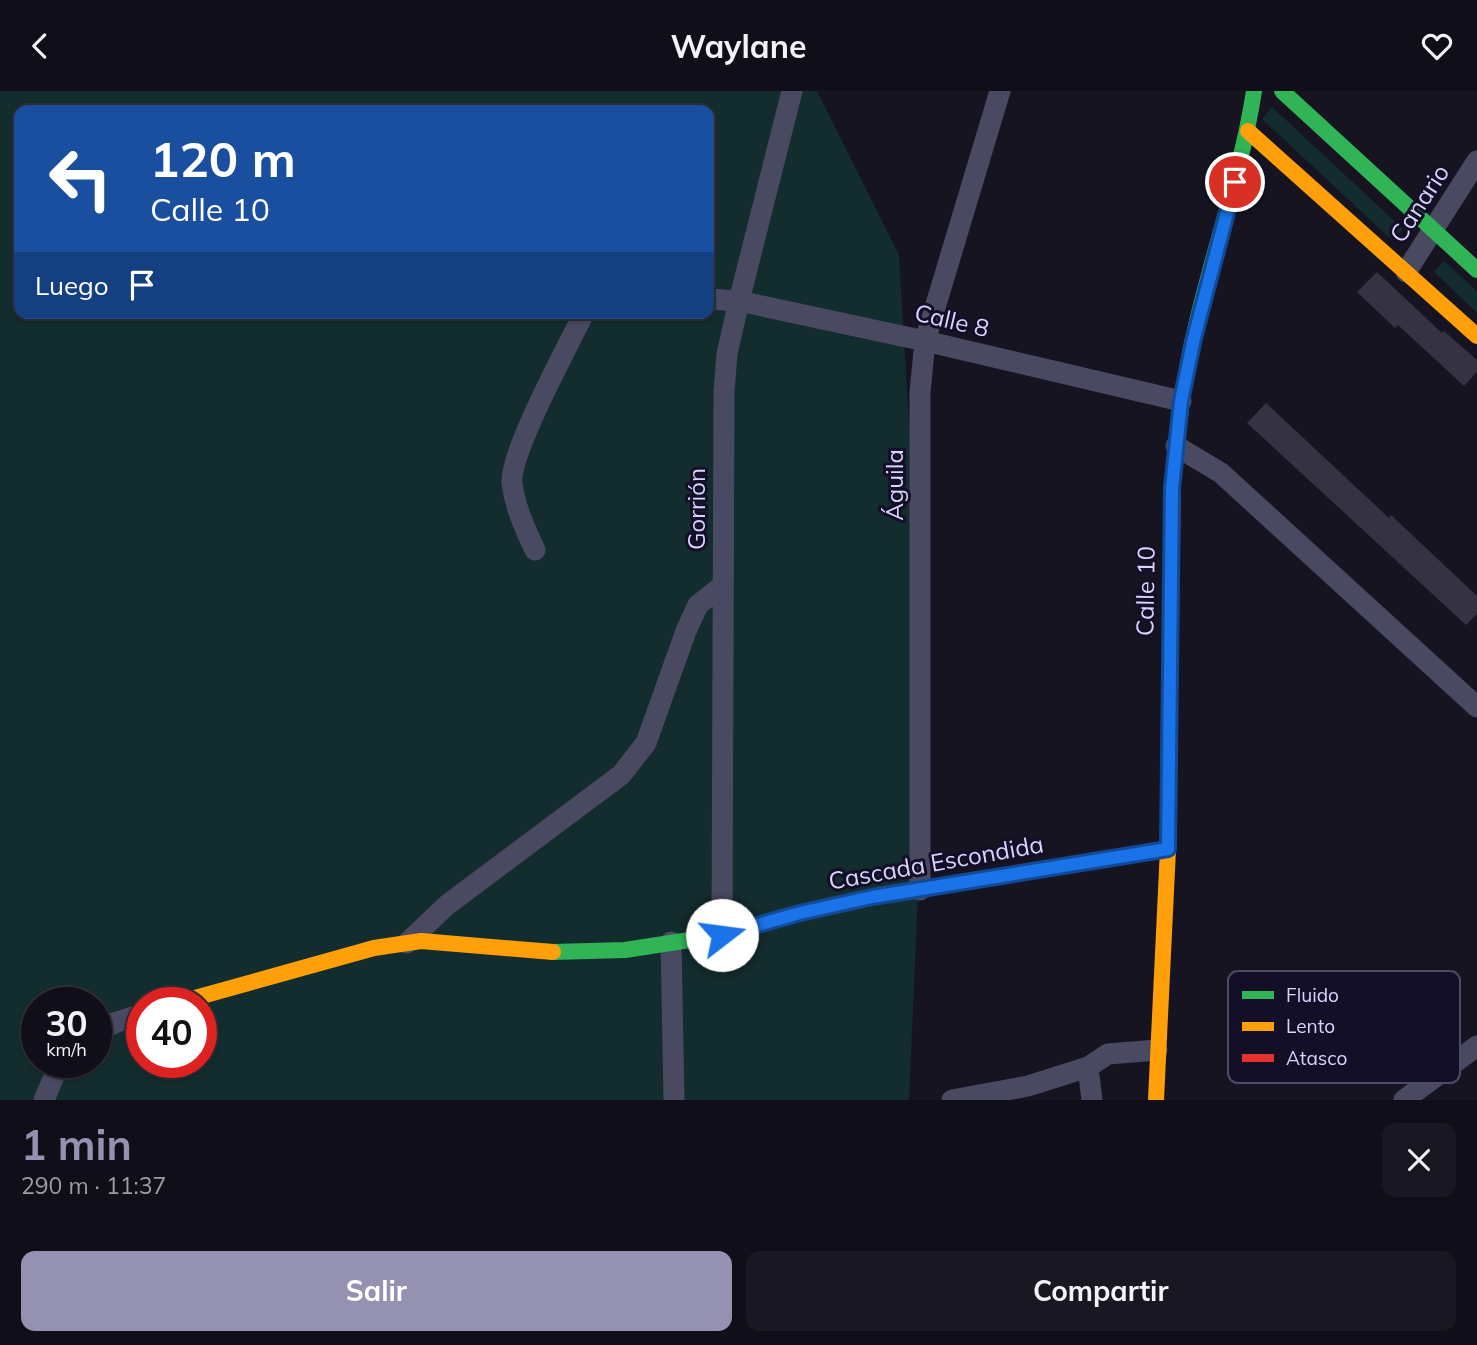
<!DOCTYPE html>
<html lang="es">
<meta charset="utf-8">
<style>
:root{--surface:#100f19;--page:#191822;--text:#f1f3f6;--muted:#9c9ca2;--line:#302f38;--accent:#9591b1}
body{margin:0;font-family:Mulish,sans-serif;background:var(--page);color:var(--text);height:100vh;display:flex;flex-direction:column;font-size:26px;white-space:nowrap}
*{box-sizing:border-box;margin:0}
p{font-size:23px;color:var(--muted)}
.icon{flex:none;width:38px;height:38px;fill:none;stroke:currentColor;stroke-width:2;stroke-linecap:round;stroke-linejoin:round}
.map{position:relative;height:1009px;overflow:hidden}
.drawer{display:flex;flex-direction:column;background:var(--surface);flex:1}
.drawer>*{flex:none}
.hud{position:absolute;left:14px;top:14px;width:700px;height:214px;border-radius:14px;box-shadow:0 2px 5px #0004,0 0 0 2px var(--line);background:#1a4fa0;color:#fff;overflow:hidden}
.speed{position:absolute;left:21px;top:896px;display:flex;gap:14px;font-size:35px;font-weight:700;text-align:center}
.speed>*{display:grid;place-content:center;width:91px;height:91px;border-radius:50%;background:var(--surface);box-shadow:0 2px 5px #0004,0 0 0 2px var(--line);line-height:1}
.speed small{font-size:18px;font-weight:400}
.speed .limit{border:10px solid #d22;background:#fff;color:#111}
.pin{position:absolute;display:grid;place-items:center;width:60px;height:60px;color:#fff;margin:-30px;border:4px solid #fff;border-radius:50%;box-shadow:0 2px 7px #0007}
.me{position:absolute;width:77px;margin:-38px;rotate:75deg;stroke-linejoin:round;filter:drop-shadow(0 0 5px #0008)}
.turn{display:flex;align-items:center;gap:24px;height:147px;padding:0 21px;font-size:32px}
.turn .icon{width:91px;height:91px;stroke-width:2.5}
.turn b{display:block;font-size:49px;line-height:60px}
.then{display:flex;align-items:center;height:66px;padding:0 21px;background:#0003;gap:14px;font-size:26px}
.round{display:grid;place-items:center;flex:none;width:74px;height:74px;border-radius:14px;background:var(--page)}
.overview{display:flex;align-items:center;justify-content:space-between;height:119px;padding:0 21px}
h1{font-size:42px;font-weight:700;line-height:52px;color:var(--accent)}
.cta{display:flex;gap:14px;margin-top:auto;padding:14px 21px}
.cta a{flex:1;height:80px;border-radius:14px;background:var(--accent);color:#fff;font-size:28px;font-weight:700;line-height:80px;text-align:center}
.cta a+a{background:var(--page);color:var(--text)}
header{display:flex;justify-content:space-between;align-items:center;height:91px;padding:0 21px;background:var(--surface);font-size:32px;font-weight:700}
.map>svg:first-child{display:block}
.green{fill:#132c2d;fill-rule:evenodd}
.building{fill:#343243}
.lines{fill:none;stroke-linecap:round;stroke-linejoin:round}
.street{stroke:#4a4962;stroke-width:21}
.fast{stroke:#30b455;stroke-width:16}
.slow{stroke:#ff9f0a;stroke-width:16}
.jam{stroke:#e5322d;stroke-width:16}
.route-casing{stroke:#114b97;stroke-width:18}
.route{stroke:#1a73e8;stroke-width:12}
.labels{text-anchor:middle;dominant-baseline:central;stroke-width:6;stroke-linejoin:round;paint-order:stroke}
.street-label{font-size:24px;fill:#d9d4ff;stroke:#130f26}
.key{fill:#130f26;stroke:#4e4a67;stroke-width:2}
.key-label{font-size:19px;fill:#d9d4ff}
</style>
<header><svg class="icon" aria-label="back" viewBox="0 0 24 24"><path d="M15 5l-7 7 7 7"/></svg>Waylane<svg class="icon" aria-label="heart" viewBox="0 0 24 24"><path d="M12 20l-8-8c-3-5 5-10 8-4 3-6 11-1 8 4z"/></svg></header>
<div class="map">
<svg width="1477" height="1009" viewBox="0 0 1477 1009">
<rect width="100%" height="100%" fill="#161421"/>
<path class="green" d="M0,0H817L899,164L926,620L909,1009H0ZM19,19H709V222H19ZM37,912H96V971H37ZM142,912H201V971H142Z
M1272,16L1403,138L1392,149L1262,28Z
M1444,170L1477,200V222L1434,181Z"/>
<path class="building" d="M1377,181L1442,242L1444,240L1477,269V281L1464,295L1398,234L1395,237L1357,201Z
M1266,312L1389,427L1391,424L1477,505V523L1466,534L1247,332Z"/>
<g class="lines">
<path class="street" d="M1406,181L1477,70
M709,208L739,210L925,250L1181,310
M1176,355L1221,382L1477,616
M535,459C525,438 515,416 512,392C509,363 568,255 584,222
M920,799V301L925,250L1000,0
M722,844L724,300L727,263L739,210L792,0
M671,851L674,1009
M407,852L447,814L621,684L646,652L686,540L698,514L722,495
M96,943L114,932L142,923
M1088,976L1092,1009
M44,1009L55,983L65,971
M952,1009L1028,995L1088,976L1108,963L1157,959
M1404,1009L1477,955"/>
<path class="fast" d="M1282,0L1477,179
M1173,390C1178,343 1182,295 1193,248C1211,165 1241,84 1254,0
M553,861L625,859L722,844L800,822L872,806L1168,758"/>
<path class="slow" d="M1248,40L1477,245
M177,912L374,857L421,850L553,861
M1156,1009L1168,758L1169,672"/>
<path class="jam" d="M1169,672L1173,390"/>
</g>
<g class="lines">
<defs>
<path id="route" d="M722,844L800,822L872,806L1168,758L1172,397L1181,310L1194,247L1235,91"/>
</defs>
<use href="#route" class="route-casing"/>
<use href="#route" class="route"/>
</g>
<g class="labels">
<g class="street-label">
<text transform="translate(1419 112) rotate(-57)">Canario</text>
<text transform="translate(952 229) rotate(13)">Calle 8</text>
<text transform="translate(894 394) rotate(-90)">Águila</text>
<text transform="translate(696 418) rotate(-90)">Gorrión</text>
<text transform="translate(1145 500) rotate(-89)">Calle 10</text>
<text transform="translate(936 771) rotate(-10)">Cascada Escondida</text>
</g>
</g>
<rect x="1228" y="880" width="232" height="112" rx="10" class="key"/>
<rect x="1242" y="900" width="32" height="8" fill="#30b455"/>
<rect x="1242" y="931" width="32" height="9" fill="#ff9f0a"/>
<rect x="1242" y="963" width="32" height="8" fill="#e5322d"/>
<g class="key-label">
<text x="1286" y="911">Fluido</text>
<text x="1286" y="942">Lento</text>
<text x="1286" y="974">Atasco</text>
</g>
</svg>
<div class="speed"><div>30<small>km/h</small></div><div class="limit">40</div></div>
<div class="pin" style="left:1235px;top:91px;background:#d93025"><svg class="icon" aria-label="arrive" viewBox="0 0 24 24"><path d="M6 21V4h12l-3 4 3 4H6"/></svg></div>
<svg class="me" style="left:722px;top:844px" viewBox="-20 -20 40 40"><circle r="19" fill="#fff"/><path d="M0-13L10 11 0 6-10 11z" fill="#1a73e8"/></svg>
<div class="hud">
<div class="turn"><svg class="icon" aria-label="left" viewBox="0 0 24 24"><path d="M17 20v-9H6M10 6l-5 5 5 5"/></svg><div><b>120 m</b>Calle 10</div></div>
<div class="then">Luego<svg class="icon" aria-label="arrive" viewBox="0 0 24 24"><path d="M6 21V4h12l-3 4 3 4H6"/></svg></div>
</div>
</div>
<section class="drawer">
<div class="overview"><div><h1>1 min</h1><p>290 m · 11:37</p></div><a class="round"><svg class="icon" aria-label="close" viewBox="0 0 24 24"><path d="M6 6l12 12M18 6L6 18"/></svg></a></div>
<div class="cta"><a>Salir</a><a>Compartir</a></div>
</section>
